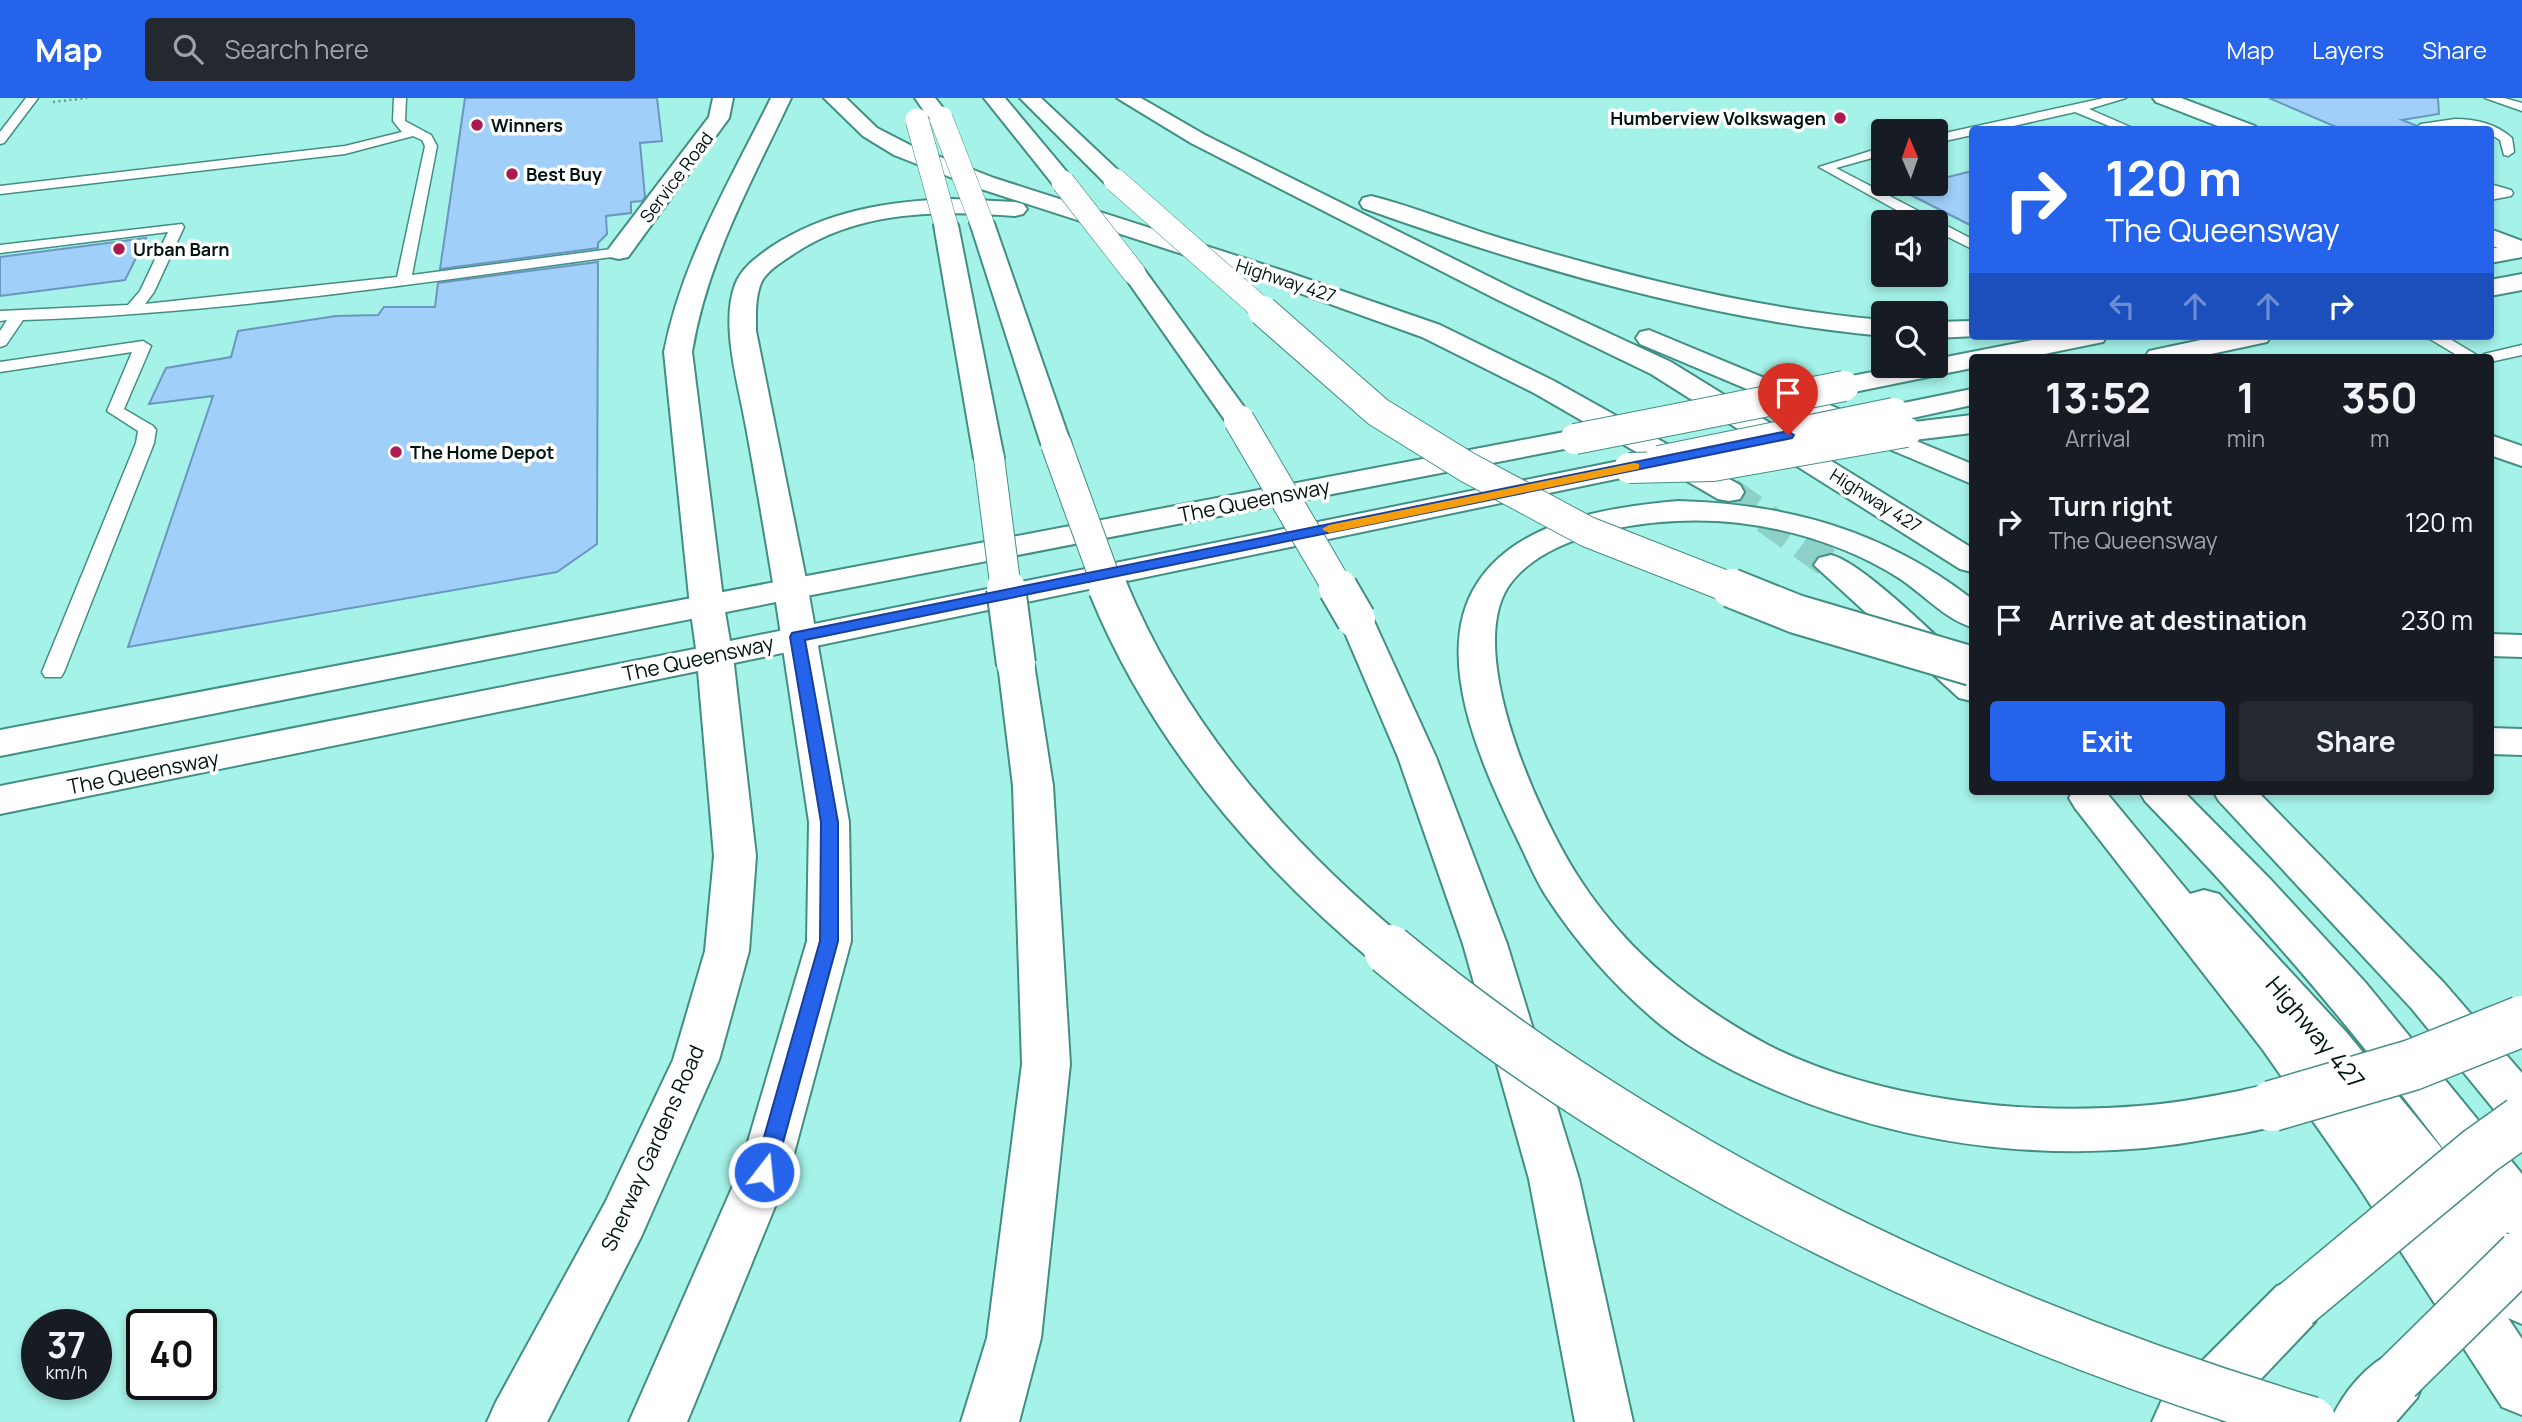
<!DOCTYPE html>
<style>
:root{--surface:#171b24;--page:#242831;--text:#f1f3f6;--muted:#9ea1a6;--accent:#2563eb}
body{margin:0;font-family:Manrope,sans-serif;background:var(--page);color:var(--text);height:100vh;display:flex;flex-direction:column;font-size:26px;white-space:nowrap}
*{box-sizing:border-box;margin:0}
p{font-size:23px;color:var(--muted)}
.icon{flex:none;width:38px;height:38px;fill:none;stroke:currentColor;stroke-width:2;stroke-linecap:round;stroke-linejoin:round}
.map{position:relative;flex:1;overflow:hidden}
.panel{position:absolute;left:1969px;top:256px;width:525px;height:441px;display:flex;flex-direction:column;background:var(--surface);border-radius:7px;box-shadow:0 4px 10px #0003}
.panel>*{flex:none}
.guide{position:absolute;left:1969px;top:28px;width:525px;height:214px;border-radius:7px;box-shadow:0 4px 10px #0003;background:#2563eb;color:#fff;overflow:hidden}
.needle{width:46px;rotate:358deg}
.buttons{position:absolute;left:1871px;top:21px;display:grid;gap:14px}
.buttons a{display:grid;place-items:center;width:77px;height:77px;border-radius:7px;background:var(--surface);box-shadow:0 4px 10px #0003;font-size:35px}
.speed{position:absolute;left:21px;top:1211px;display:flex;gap:14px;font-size:35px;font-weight:700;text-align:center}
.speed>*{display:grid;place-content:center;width:91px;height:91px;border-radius:50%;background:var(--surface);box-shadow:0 4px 10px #0003;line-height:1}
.speed small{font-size:18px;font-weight:400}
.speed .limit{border:4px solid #111;border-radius:10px;background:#fff;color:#111}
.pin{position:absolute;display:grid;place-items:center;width:60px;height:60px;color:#fff;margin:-72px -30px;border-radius:50% 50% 50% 0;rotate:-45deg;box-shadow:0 0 7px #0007}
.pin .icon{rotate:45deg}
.me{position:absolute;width:77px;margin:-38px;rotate:16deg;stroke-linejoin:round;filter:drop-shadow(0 0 5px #0008)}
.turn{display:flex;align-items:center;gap:24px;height:147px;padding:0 21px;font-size:32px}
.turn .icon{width:91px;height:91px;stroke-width:2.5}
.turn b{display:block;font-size:49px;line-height:60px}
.lanes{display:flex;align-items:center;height:66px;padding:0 21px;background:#0003;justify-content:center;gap:35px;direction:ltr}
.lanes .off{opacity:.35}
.eta{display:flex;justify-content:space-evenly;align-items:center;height:119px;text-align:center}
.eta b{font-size:42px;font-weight:700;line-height:49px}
.button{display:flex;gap:14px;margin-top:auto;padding:14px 21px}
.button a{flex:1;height:80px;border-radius:7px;background:var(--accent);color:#fff;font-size:28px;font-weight:700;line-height:80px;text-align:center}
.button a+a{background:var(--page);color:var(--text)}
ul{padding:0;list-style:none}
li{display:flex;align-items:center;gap:21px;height:98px;padding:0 21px}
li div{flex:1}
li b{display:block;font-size:26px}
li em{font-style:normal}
header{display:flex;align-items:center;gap:42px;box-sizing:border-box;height:98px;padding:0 35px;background:var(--accent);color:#fff}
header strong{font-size:33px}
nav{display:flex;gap:38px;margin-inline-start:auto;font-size:24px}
.search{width:490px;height:63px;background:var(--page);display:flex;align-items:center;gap:18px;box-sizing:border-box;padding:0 24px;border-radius:7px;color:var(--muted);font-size:26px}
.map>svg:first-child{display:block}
.building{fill:#a0cff9;stroke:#6a97bf;stroke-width:2}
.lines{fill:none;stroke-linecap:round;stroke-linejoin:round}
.highway-tunnel{stroke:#8cd1c8;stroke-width:30;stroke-dasharray:30 15;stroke-linecap:butt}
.lane-casing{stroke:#428e85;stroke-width:3}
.street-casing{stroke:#428e85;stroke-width:4}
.secondary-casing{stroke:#428e85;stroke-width:4}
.primary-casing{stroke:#428e85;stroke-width:4}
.highway-casing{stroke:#428e85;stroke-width:4}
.path{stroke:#629891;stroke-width:2.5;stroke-dasharray:2 3.5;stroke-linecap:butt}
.lane{fill:#fff;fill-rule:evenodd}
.street{fill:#fff;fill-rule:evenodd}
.secondary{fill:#fff;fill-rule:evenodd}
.primary{fill:#fff;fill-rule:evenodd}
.highway{fill:#fff;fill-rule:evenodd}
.primary-bridge-casing{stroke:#428e85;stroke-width:32;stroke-linecap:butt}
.highway-bridge-far3-casing{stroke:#428e85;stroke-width:24;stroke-linecap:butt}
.highway-bridge-far2-casing{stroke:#428e85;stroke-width:32;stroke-linecap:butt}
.highway-bridge-far1-casing{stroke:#428e85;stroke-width:42;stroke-linecap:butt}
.highway-bridge-casing{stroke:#428e85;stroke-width:53;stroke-linecap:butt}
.primary-bridge{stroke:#fff;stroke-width:30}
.highway-bridge-far3{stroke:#fff;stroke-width:23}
.highway-bridge-far2{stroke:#fff;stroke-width:30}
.highway-bridge-far1{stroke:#fff;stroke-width:38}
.highway-bridge{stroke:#fff;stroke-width:50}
.route{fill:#2563eb;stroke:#184099;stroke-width:2}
.slow{fill:#f59e0b}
.poi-dot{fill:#ab1a51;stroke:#fff;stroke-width:2.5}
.labels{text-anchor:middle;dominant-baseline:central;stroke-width:7;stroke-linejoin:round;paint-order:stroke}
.far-poi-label{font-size:18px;font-weight:bold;fill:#001411;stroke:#fff;text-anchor:start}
.far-street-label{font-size:18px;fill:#001411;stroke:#fff}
.street-label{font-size:21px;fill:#001411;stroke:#fff}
.near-street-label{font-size:24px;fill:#001411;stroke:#fff}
</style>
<header>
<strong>Map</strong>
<div class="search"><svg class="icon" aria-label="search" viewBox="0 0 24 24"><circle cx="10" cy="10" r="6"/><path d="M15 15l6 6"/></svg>Search here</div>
<nav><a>Map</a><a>Layers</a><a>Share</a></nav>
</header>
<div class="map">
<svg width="2522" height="1324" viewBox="0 0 2522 1324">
<rect width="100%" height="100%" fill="#a5f2e8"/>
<path class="building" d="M465,0H657L662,43L640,45L645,99L642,103L631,104V115L606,118L607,136L598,145V150L440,171Z
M2269,0H2438L2439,16L2402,22L2415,27L2413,32H2343Z
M1972,73V128L1899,91L1920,86H1936V82Z
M146,140L125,182L0,198V159Z
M598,164L597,446L557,474L128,549L213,298L149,306L166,270L231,259L238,233L336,218L378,217L384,209H435L438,185Z"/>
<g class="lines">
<path class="highway-tunnel" d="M1729,394L1831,467"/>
<defs>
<path id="lane" d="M26,0H38L4,45L0,46V34Z
M394,0H406L405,23L431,37L437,48L412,177L619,150L626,154L619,158C421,185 223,215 23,222L6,247L0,249V233L7,222L0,223V213L128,207L140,193L168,134L0,155V147L182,126L184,129L154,194L145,206L397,179L425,48L422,42L413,38L345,56L0,96V88L345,48L402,34L393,23Z
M2104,0H2126L2089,11L2137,32H2119L2075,14L1996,32H1972V37L1936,45V37Z
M2485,0H2504L2522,5V13Z
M2455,21C2475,21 2497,26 2512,40L2514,54L2508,58L2504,57L2500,42L2490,36V32L2465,28L2432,32L2415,30L2421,26Z
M1883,49V57L1836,70L1972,141V151L1936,133V124H1918L1819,69Z
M2490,86L2511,92L2513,95L2511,98L2490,102Z
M2425,238H2445L2480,259H2460Z
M143,243L151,248L124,311L153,328L156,332L154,345L64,574L61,579H45L42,574L136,345L138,333L107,313L132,254L0,274V264Z
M2522,247V257L2490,264V259H2482L2484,256Z"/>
<path id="street" d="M713,0H733L729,20L628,159L619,161L610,159L607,154L610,149L709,19Z"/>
<path id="secondary" d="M2153,0H2181L2255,28L2258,32H2228L2156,4Z
M2490,131L2522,143V159L2490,147Z
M791,481L803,484L808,491L849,724L851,843L789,1074L687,1324H629L739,1074L807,843L809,724L776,504L0,658V632Z
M715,547L728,550L733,558L756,758L749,853L719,962L641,1139L547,1324H487L496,1304L605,1105L673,962L705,853L714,758L698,573L0,716V688Z"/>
<path id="primary" d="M2522,145V159L2490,165V151Z
M2522,176V192L2490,198V182Z
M2053,238H2107L2103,244L2029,259H1972V270L1844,296L1834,294L1830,288L1834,282C1868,274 1901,268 1936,268V261Z
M2220,238H2271L2267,244L2197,259H2145L2149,253Z
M1972,291V307L1894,324L1884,321L1880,315L1884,309Z
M1575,332L1585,335L1590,341L1585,347L791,501L779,498L774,491L779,484L791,481Z
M1629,361L1640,364L1644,370L1640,376L715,569L702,566L697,558L690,508L695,501L707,497L719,501L724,508L730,543Z"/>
<path id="highway" d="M771,0H791C752,83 707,162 692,254L724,508L719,515L707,519L695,515L690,508L664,254C682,162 730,83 771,0Z
M824,0H846L877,30L910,47L994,80L1284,173L1440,227L1554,283L1740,387L1744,394L1740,401L1729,403L1718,401L1534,295L1422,239L1266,183L978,90L894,57L863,38Z
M915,0H935L951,20L948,24C931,29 924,12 915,0Z
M984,0H1005L1071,79L1074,84L1071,89H1055Z
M1020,0H1041L1123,77L1126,82L1123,87H1107Z
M1117,0H1141L1205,37L1514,191L1671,264L1972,450V474L1960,471L1651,276L1496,201L1191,45Z
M1371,98C1416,109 1459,128 1503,141C1627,178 1754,211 1883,222V238C1708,222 1528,169 1363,110L1360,105L1363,100Z
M953,101L1015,104L1023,106L1027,111L1023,116L1015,118C939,112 858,112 792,157C782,164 766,173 761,185C755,200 756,217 756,233L808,491L803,498L791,501L779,498L774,491C765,437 756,383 746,329C739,288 720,227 735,187C741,170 757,159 771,149C826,113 888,103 953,101Z
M982,118L990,120L994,125L1071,346L1066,352L1056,355L1046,352L1041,346L970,125L974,120Z
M946,120L954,122L958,127L1004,360L1000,366L989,369L978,366L974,360L934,127L938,122Z
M1134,168L1143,170L1249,316L1253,322L1249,328L1239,331L1229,328L1122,175L1125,170Z
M1972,223V238H1976L1936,240V224Z
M1649,232L1892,333L1896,328L1906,325L1972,317V335L1914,342L1972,366V386L1640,246L1636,240L1640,234Z
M2490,337L2522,348V368L2490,357Z
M1678,403C1789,406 1884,433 1972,501V529C1946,522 1922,495 1899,480C1834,439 1752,419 1676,423C1623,425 1539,442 1508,489C1465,556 1539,717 1577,777C1592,801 1613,827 1632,847C1671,887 1719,921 1768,947C1874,1001 2021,1018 2139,1008C2171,1006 2203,1000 2234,994C2246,992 2262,986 2274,988C2279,988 2284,991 2289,993L2296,1008L2289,1023C2265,1032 2240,1036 2214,1040C2068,1068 1914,1051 1777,993C1737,976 1696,955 1662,928C1617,891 1578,847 1546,798C1534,779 1525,756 1515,736C1482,667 1430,556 1478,484C1519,422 1610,409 1678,403Z
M1831,457C1864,465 1942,545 1972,571V603L1959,600L1814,467L1819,460Z
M1356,510L1368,513L1373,521L1436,659L1507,846L1579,1081L1633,1324H1575L1529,1081L1463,846L1398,659L1339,521L1344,513Z
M2490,536L2522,537V559L2490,558Z
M1016,554L1029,558L1034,566L1053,688L1070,966L1041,1240L1019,1324H961L987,1240L1022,966L1013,688L998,566L1003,558Z
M2490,630L2522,631V657L2490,656Z
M2073,693H2105L2190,796L2204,792L2219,796L2347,935L2458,1070C2361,941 2258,819 2145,703L2139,693H2183L2271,782L2365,884L2522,1076V1140L2506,1134L2522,1155V1226L2508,1220L2522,1241V1317L2502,1309L2357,1086L2263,952L2075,710L2069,700Z
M2213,693H2257L2444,885L2522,975V1031L2505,1025L2412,911L2219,703Z
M2296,1180L2315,1188L2323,1206L2315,1224L2220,1324H2152L2161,1304L2277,1188Z
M2397,1252L2417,1260L2425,1280L2417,1300L2396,1324H2330C2343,1294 2367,1265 2397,1252Z"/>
</defs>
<use href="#lane" class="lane-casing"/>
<use href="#street" class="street-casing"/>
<use href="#secondary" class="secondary-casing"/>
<use href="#primary" class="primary-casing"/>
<use href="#highway" class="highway-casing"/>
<path class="path" d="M53,4L87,0"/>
<use href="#lane" class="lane"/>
<use href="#street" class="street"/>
<use href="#secondary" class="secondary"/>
<use href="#primary" class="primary"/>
<use href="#highway" class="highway"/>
<defs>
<path id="primary-bridge" d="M1575,341L1844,288
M1659,363L1894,315"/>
<path id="highway-bridge-far3" d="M941,20L982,125
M917,22L946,127
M1115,82L1265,214
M1063,84L1134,175"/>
<path id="highway-bridge-far2" d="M1263,213L1378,314L1467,369L1588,434L1736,492
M1239,322L1339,492
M1056,346L1109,492
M989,360L1006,492
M1629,370L1713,368L1906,334"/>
<path id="highway-bridge-far1" d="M1006,490L1016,566
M1108,490C1167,634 1273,756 1391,854
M1338,490L1356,521
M1731,490L1796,516L1972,568"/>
<path id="highway-bridge" d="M1389,852C1652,1070 1985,1226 2311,1324
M2272,1008L2412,967L2522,923
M2296,1206L2480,1053L2522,1023
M2397,1280L2522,1157"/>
</defs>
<use href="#primary-bridge" class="primary-bridge-casing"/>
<use href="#highway-bridge-far3" class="highway-bridge-far3-casing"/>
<use href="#highway-bridge-far2" class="highway-bridge-far2-casing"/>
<use href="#highway-bridge-far1" class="highway-bridge-far1-casing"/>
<use href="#highway-bridge" class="highway-bridge-casing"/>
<use href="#primary-bridge" class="primary-bridge"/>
<use href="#highway-bridge-far3" class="highway-bridge-far3"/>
<use href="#highway-bridge-far2" class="highway-bridge-far2"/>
<use href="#highway-bridge-far1" class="highway-bridge-far1"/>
<use href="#highway-bridge" class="highway-bridge"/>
</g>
<path class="route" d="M1788,333L1794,337L1792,340L805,542L838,724V843L775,1074L772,1080L764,1083L757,1080L754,1074L820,843L821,724L790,539L792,535Z"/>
<path class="slow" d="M1634,365L1639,366V371L1329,435L1322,431L1329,427Z"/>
<g class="poi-dot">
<circle cx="1840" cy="20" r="7"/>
<circle cx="477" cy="27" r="7"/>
<circle cx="512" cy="76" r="7"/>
<circle cx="119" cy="151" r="7"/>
<circle cx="396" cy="354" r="7"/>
</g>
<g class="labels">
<g class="far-poi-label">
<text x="1826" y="20" text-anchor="end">Humberview Volkswagen</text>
<text x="491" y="27">Winners</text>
<text x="526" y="76">Best Buy</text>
<text x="133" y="151">Urban Barn</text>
<text x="410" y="354">The Home Depot</text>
</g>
<g class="far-street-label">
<text transform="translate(676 79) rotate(-53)">Service Road</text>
<text transform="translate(1286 182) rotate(18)">Highway 427</text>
<text transform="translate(1876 402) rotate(32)">Highway 427</text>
</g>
<g class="street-label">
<text transform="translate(1254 402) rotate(-11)">The Queensway</text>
<text transform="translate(698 560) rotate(-12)">The Queensway</text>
<text transform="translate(143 674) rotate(-11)">The Queensway</text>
<text transform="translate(652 1050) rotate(-66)">Sherway Gardens Road</text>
</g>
<g class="near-street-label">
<text transform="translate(2316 934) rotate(50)">Highway 427</text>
</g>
</g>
</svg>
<div class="buttons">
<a><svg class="needle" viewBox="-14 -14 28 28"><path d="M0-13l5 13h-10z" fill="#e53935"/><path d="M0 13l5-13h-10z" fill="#9ea1a6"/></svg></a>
<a><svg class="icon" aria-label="sound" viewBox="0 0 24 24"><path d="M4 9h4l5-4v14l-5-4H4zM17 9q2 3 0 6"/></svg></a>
<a><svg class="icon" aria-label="search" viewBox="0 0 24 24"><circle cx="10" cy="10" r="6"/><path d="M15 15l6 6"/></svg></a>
</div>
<div class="speed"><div>37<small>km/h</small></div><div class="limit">40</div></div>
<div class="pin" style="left:1788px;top:337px;background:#d93025"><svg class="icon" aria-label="arrive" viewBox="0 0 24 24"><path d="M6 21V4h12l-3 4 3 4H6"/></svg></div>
<svg class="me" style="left:764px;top:1074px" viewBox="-20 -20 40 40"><circle r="17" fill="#2563eb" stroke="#fff" stroke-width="3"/><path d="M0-11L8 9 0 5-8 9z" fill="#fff"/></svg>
<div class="guide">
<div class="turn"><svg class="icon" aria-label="right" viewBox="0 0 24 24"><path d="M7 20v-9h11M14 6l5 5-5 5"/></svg><div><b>120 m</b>The Queensway</div></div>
<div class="lanes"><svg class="icon off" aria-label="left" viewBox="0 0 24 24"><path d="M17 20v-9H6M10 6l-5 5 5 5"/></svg><svg class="icon off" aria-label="ahead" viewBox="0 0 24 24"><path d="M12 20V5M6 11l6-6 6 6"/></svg><svg class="icon off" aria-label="ahead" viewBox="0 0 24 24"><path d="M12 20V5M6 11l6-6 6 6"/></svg><svg class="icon" aria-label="right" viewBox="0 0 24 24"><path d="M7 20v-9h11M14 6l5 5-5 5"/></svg></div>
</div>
<section class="panel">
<div class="eta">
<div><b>13:52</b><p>Arrival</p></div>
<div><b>1</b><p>min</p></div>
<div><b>350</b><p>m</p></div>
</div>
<ul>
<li><svg class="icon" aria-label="right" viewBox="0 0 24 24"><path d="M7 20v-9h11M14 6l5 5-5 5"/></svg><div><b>Turn right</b><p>The Queensway</p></div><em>120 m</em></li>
<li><svg class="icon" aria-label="arrive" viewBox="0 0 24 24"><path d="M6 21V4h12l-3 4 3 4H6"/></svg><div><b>Arrive at destination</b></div><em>230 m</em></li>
</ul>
<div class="button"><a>Exit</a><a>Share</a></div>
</section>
</div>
